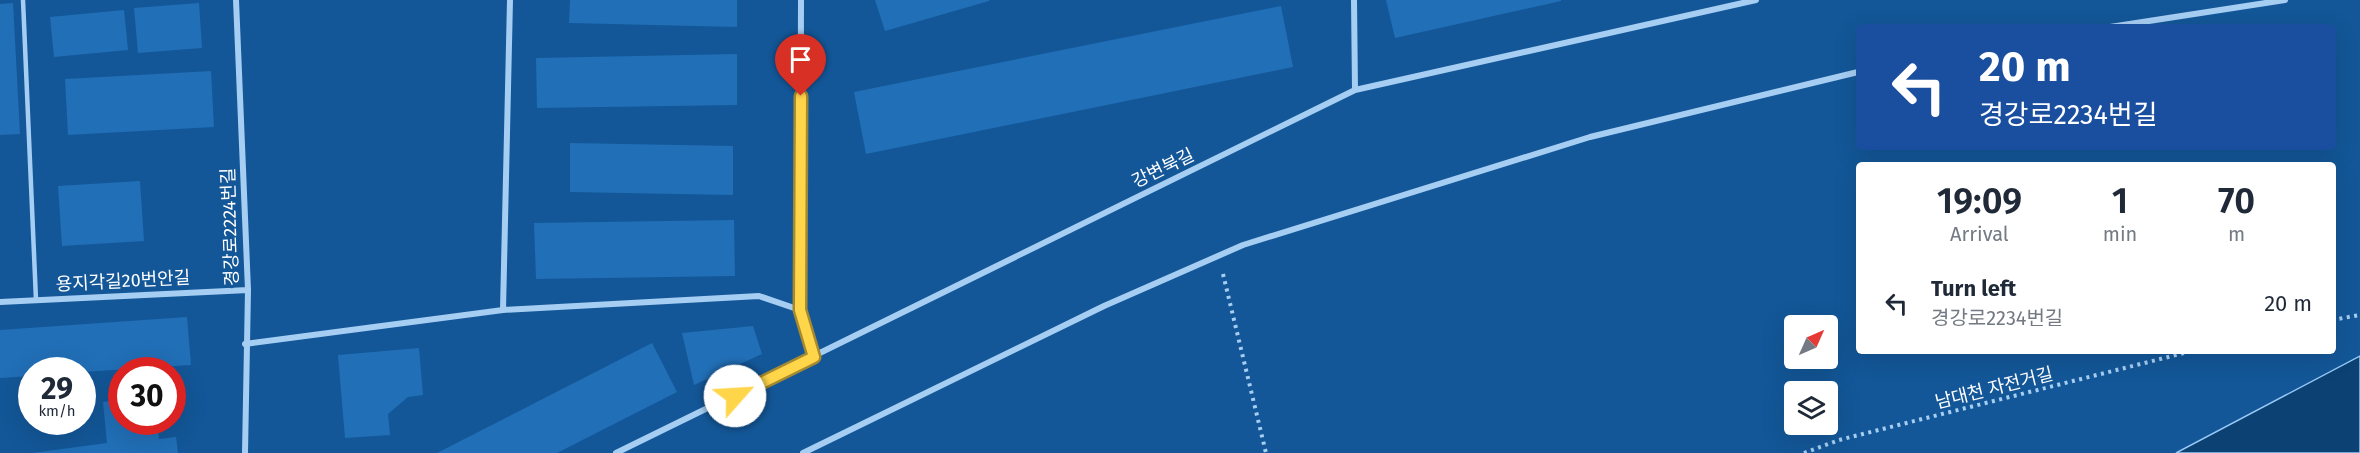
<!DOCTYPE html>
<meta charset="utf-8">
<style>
:root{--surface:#fff;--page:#f2f2f3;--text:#1f2937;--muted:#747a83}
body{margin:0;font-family:"Fira Sans","Noto Sans KR",sans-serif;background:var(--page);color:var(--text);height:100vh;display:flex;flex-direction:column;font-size:22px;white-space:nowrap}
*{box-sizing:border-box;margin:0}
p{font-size:20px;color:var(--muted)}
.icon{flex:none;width:33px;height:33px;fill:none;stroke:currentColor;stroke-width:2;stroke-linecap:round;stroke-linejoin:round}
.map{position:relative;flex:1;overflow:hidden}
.details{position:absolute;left:1856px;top:162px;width:480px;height:192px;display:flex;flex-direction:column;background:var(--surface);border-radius:6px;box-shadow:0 6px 24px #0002}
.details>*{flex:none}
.guide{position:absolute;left:1856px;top:24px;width:480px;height:126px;border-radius:6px;box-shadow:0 6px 24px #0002;background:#1a4fa0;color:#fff;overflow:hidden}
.needle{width:39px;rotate:45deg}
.buttons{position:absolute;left:1784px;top:315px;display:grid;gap:12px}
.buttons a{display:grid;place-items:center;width:54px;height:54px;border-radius:6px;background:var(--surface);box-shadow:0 6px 24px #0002;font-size:30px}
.speed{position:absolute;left:18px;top:357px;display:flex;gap:12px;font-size:30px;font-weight:700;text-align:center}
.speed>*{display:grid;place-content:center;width:78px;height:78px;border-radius:50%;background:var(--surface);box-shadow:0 6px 24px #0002;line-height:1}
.speed small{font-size:15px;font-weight:400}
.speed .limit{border:9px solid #d22;background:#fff;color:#111}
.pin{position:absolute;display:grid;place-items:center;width:51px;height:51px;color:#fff;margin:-62px -26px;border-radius:50% 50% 50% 0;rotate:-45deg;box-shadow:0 0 6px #0007}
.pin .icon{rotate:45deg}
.me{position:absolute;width:66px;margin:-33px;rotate:64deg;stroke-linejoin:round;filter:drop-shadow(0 0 4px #0008)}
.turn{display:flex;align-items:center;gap:21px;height:126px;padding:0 24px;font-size:27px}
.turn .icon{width:78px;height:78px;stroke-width:2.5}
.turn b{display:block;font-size:42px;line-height:51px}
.eta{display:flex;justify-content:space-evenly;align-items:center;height:102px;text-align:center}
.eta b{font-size:36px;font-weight:600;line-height:42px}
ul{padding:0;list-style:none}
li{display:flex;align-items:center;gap:18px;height:78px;padding:0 24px}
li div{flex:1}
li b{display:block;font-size:22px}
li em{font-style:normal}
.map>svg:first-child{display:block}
.water{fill:#0c4174;stroke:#98caf6;stroke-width:1.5}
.building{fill:#216fb7}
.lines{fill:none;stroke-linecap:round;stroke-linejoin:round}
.path{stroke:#a6cef3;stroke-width:4;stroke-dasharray:3 4.5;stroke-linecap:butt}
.lane{stroke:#a6cef3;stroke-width:4.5}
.street{stroke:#a6cef3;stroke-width:6}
.route-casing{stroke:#a68a30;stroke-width:15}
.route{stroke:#ffd54a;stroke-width:10}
.labels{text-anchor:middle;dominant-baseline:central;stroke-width:6;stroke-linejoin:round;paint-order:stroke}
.street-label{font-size:18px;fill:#fff;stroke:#135798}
</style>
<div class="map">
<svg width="2360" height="453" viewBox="0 0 2360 453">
<rect width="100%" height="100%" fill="#135798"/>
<path class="water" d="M2360,356V453H2176Z"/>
<path class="building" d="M570,0H737V27L569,23Z
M875,0H989V1L885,31Z
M1386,0H1561V1L1395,38Z
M13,3L20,134L0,135V4Z
M199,3L202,48L138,53L134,8Z
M1281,6L1293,67L866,154L854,92Z
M124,10L128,50L54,57L50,17Z
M737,54V105L537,108L536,58Z
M211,71L214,127L68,135L65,79Z
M570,143L733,146V195L570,192Z
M140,181L144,241L62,246L58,186Z
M734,220L735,276L536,279L534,223Z
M187,317L191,365L82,372L32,370V376L0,378V330Z
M753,326L762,354L694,385L682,333Z
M652,343L677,392L557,453H437Z
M419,348L423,395L408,397L388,414L390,435L345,438L338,355Z
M122,399V422H157L159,439L176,437L178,453H32L107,443L103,402Z"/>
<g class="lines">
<path class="path" d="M1223,274L1266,453
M2332,320L2360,315
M1804,453L1839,440L2192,351"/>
<path class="lane" d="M23,0L36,300"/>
<path class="street" d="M236,0L248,290L245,453
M801,0L800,310L815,357
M1354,0L1355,90
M2110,27L2285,0
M0,302L248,290
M503,310L510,0
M245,344L503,310L759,296L800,310
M616,453L1355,90L1756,0
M803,453L1104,306L1243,245L1590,137L1858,72"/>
</g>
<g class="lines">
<defs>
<path id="route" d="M735,396L814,357L800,310L801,96"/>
</defs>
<use href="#route" class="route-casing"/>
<use href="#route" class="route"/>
</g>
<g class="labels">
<g class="street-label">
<text transform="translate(1163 168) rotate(-26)">강변북길</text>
<text transform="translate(230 227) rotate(-92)">경강로2224번길</text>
<text transform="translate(123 281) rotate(-3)">용지각길20번안길</text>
<text transform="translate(1994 388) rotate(-14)">남대천 자전거길</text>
</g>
</g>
</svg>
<div class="buttons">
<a><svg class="needle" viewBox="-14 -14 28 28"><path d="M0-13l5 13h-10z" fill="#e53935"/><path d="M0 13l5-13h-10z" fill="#747a83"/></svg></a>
<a><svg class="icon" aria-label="layers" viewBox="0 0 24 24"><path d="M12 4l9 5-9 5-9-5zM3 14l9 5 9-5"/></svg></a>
</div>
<div class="speed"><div>29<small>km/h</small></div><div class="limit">30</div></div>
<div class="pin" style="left:801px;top:96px;background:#d93025"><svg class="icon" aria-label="arrive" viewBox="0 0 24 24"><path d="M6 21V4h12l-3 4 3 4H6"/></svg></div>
<svg class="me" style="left:735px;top:396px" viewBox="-20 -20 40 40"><circle r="19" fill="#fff"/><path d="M0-13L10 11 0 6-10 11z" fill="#ffd54a"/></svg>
<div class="guide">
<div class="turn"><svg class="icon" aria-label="left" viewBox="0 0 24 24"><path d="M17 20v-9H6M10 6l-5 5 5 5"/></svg><div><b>20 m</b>경강로2234번길</div></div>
</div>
<section class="details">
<div class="eta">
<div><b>19:09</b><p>Arrival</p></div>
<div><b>1</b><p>min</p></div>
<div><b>70</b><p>m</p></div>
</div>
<ul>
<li><svg class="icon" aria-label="left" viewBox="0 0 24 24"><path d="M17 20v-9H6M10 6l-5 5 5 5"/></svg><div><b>Turn left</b><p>경강로2234번길</p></div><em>20 m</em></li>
</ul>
</section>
</div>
